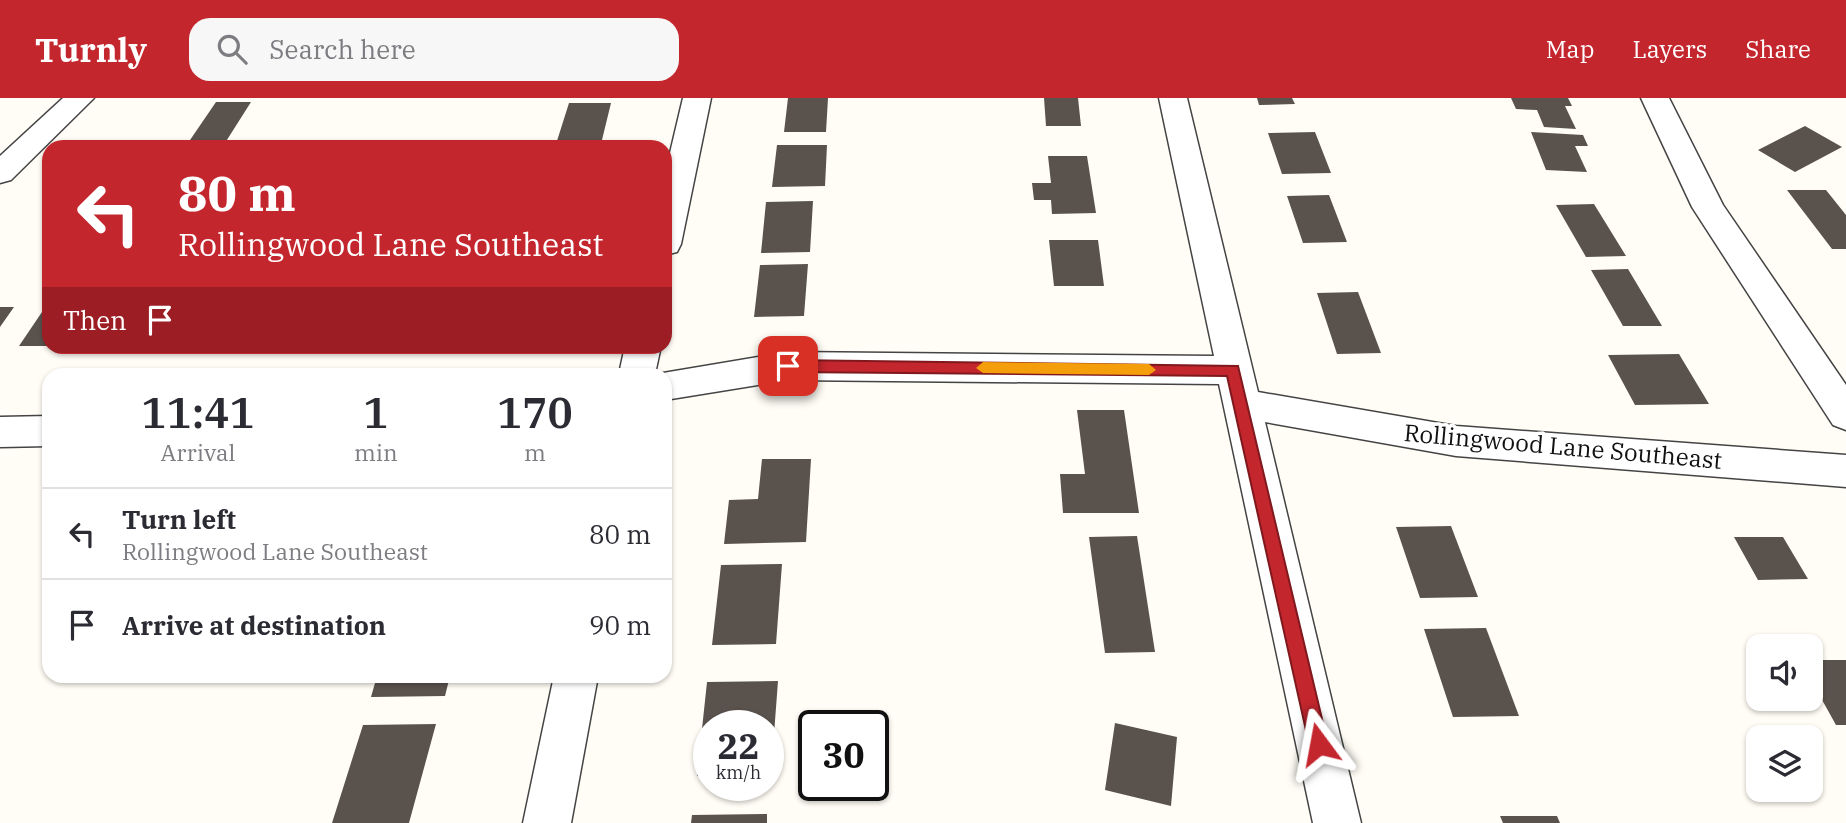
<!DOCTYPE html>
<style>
:root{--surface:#fff;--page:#f7f7f7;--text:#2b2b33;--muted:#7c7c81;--line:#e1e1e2;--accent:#c4262e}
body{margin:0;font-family:"IBM Plex Serif",serif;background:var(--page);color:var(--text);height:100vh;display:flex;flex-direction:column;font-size:26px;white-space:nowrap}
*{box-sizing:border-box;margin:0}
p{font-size:23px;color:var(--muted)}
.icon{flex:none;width:38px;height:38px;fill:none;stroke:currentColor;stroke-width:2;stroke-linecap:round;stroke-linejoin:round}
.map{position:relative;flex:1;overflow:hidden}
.drawer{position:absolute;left:42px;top:270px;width:630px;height:315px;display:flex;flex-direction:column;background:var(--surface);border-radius:21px;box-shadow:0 2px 5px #0004}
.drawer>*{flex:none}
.hud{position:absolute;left:42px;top:42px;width:630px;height:214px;border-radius:21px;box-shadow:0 2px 5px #0004;background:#c4262e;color:#fff;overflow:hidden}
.fabs{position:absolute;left:1746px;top:536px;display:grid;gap:14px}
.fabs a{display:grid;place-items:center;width:77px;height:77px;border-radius:14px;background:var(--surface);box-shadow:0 2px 5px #0004;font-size:35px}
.speed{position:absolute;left:693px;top:612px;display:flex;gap:14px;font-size:35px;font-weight:700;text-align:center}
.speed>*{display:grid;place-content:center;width:91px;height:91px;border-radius:50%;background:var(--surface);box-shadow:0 2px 5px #0004;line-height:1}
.speed small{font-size:18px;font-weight:400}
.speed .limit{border:4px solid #111;border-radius:10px;background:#fff;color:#111}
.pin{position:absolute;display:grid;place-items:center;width:60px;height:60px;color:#fff;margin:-30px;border-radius:14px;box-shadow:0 4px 10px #0006}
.me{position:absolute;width:77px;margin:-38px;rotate:347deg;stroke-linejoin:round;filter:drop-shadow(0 0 5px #0008)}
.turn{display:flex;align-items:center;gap:24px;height:147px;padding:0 21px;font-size:32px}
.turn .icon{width:91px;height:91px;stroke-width:2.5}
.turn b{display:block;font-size:49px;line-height:60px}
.then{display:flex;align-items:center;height:66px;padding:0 21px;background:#0003;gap:14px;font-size:26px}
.eta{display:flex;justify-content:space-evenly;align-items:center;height:119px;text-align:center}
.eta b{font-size:42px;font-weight:600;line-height:49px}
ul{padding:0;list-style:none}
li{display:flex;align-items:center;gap:21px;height:91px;padding:0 21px;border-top:2px solid var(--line)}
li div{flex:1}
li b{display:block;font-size:26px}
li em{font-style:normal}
header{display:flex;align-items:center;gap:42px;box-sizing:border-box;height:98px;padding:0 35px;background:var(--accent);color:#fff}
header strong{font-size:33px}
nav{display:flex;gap:38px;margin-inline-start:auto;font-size:24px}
.search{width:490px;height:63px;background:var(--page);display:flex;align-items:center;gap:18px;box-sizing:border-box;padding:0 24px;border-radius:21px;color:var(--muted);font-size:26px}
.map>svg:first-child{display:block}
.building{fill:#5a524d}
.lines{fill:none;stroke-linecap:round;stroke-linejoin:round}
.minor-casing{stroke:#444;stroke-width:3}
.minor{fill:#fff;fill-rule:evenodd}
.route{fill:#c4262e;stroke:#7f191e;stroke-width:2}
.slow{fill:#f59e0b}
.labels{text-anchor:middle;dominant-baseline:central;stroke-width:7;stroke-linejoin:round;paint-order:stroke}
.street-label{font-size:24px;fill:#111;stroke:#fff}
</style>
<header>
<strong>Turnly</strong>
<div class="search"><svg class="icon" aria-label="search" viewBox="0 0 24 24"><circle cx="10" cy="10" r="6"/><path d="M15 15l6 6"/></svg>Search here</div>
<nav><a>Map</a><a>Layers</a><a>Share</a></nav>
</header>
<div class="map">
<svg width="1846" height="725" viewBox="0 0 1846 725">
<rect width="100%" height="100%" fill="#fffdf5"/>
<path class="building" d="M788,0H828L826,34H784Z
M1044,0H1078L1081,28H1046Z
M1257,0H1292L1295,6L1259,7Z
M1511,0H1568L1572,8H1565L1576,31L1544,29L1537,12L1516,11Z
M216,4H251L225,45H188Z
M569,5H611L601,46H556Z
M1805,28L1842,49L1795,74L1758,52Z
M1315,34L1331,75L1282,76L1268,35Z
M1531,34L1583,37L1588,48H1575L1587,74L1546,72Z
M777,47H827L825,88L772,89Z
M1048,58H1087L1096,115L1052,116L1051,102H1034L1032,85H1051Z
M1787,92H1826L1846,117V151H1832Z
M1329,97L1347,144L1303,145L1287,98Z
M813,103L810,154L761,155L766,104Z
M1594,106L1626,158L1586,159L1556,107Z
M1049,142H1098L1104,188H1054Z
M808,166L804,218L754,219L760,167Z
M1628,171L1662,228H1623L1591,172Z
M1358,194L1381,255L1337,256L1317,195Z
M0,209H14L0,229Z
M42,214H49V248H19Z
M1679,256L1709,306L1635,307L1608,257Z
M1077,312H1124L1139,415H1063L1060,376H1085Z
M762,361H811L806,444L724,446L729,402L758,401Z
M1451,428L1478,499L1420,500L1396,429Z
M1137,438L1155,554L1105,555L1089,439Z
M1734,439H1783L1808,481L1758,482Z
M782,466L776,546L712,547L721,467Z
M1486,530L1519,618L1453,619L1424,531Z
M1811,562H1846V627H1836L1811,582Z
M377,578H450L445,598L371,599Z
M778,583L771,676H768V628H709V677L697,678L707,584Z
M1115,625L1177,639L1171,708L1105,692Z
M436,626L409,725H332L363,627Z
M767,716V725H691L692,717Z
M1500,718H1557L1560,725H1503Z"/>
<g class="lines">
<defs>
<path id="minor" d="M63,0H94L11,82L0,85V58Z
M683,0H711L681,146L677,154L665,157V76Z
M1159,0H1187L1258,294L1456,328L1846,357V389L1456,358L1265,324L1361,725H1313L1219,286L788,282L665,302V276H657L788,254L1214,258Z
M1641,0H1669L1723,107L1846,287V332L1833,327L1692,109Z
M625,248H661L655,276H619Z
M49,318V348L0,349V319Z
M554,578H598L571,725H523Z"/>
</defs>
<use href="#minor" class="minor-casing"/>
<use href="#minor" class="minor"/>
</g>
<path class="route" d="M788,262L1238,268L1328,646L1326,653L1319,656L1312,653L1309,646L1227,278L788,274L781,268Z"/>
<path class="slow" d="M983,264L1149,266L1156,272L1149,277L983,275L976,270Z"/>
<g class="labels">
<g class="street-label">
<text transform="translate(1563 348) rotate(5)">Rollingwood Lane Southeast</text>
</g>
</g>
</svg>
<div class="fabs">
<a><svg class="icon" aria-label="sound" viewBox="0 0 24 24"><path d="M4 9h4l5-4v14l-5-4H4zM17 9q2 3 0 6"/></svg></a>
<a><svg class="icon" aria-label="layers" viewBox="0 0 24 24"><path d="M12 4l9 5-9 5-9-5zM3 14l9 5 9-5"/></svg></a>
</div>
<div class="speed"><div>22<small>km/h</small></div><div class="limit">30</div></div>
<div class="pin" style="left:788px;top:268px;background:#d93025"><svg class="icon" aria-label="arrive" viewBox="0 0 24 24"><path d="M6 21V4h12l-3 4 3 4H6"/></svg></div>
<svg class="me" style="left:1319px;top:646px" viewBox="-20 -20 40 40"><path d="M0-17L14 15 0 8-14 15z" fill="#c4262e" stroke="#fff" stroke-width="4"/></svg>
<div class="hud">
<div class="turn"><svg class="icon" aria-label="left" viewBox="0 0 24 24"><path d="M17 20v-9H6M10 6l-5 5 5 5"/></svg><div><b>80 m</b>Rollingwood Lane Southeast</div></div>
<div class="then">Then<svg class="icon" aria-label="arrive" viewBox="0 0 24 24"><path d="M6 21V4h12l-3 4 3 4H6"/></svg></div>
</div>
<section class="drawer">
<div class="eta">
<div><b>11:41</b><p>Arrival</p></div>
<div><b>1</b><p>min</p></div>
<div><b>170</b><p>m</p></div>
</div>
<ul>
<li><svg class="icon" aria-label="left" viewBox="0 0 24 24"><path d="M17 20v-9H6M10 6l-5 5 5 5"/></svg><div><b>Turn left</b><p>Rollingwood Lane Southeast</p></div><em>80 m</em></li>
<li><svg class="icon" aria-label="arrive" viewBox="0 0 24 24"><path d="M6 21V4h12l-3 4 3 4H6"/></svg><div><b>Arrive at destination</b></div><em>90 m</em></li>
</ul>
</section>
</div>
